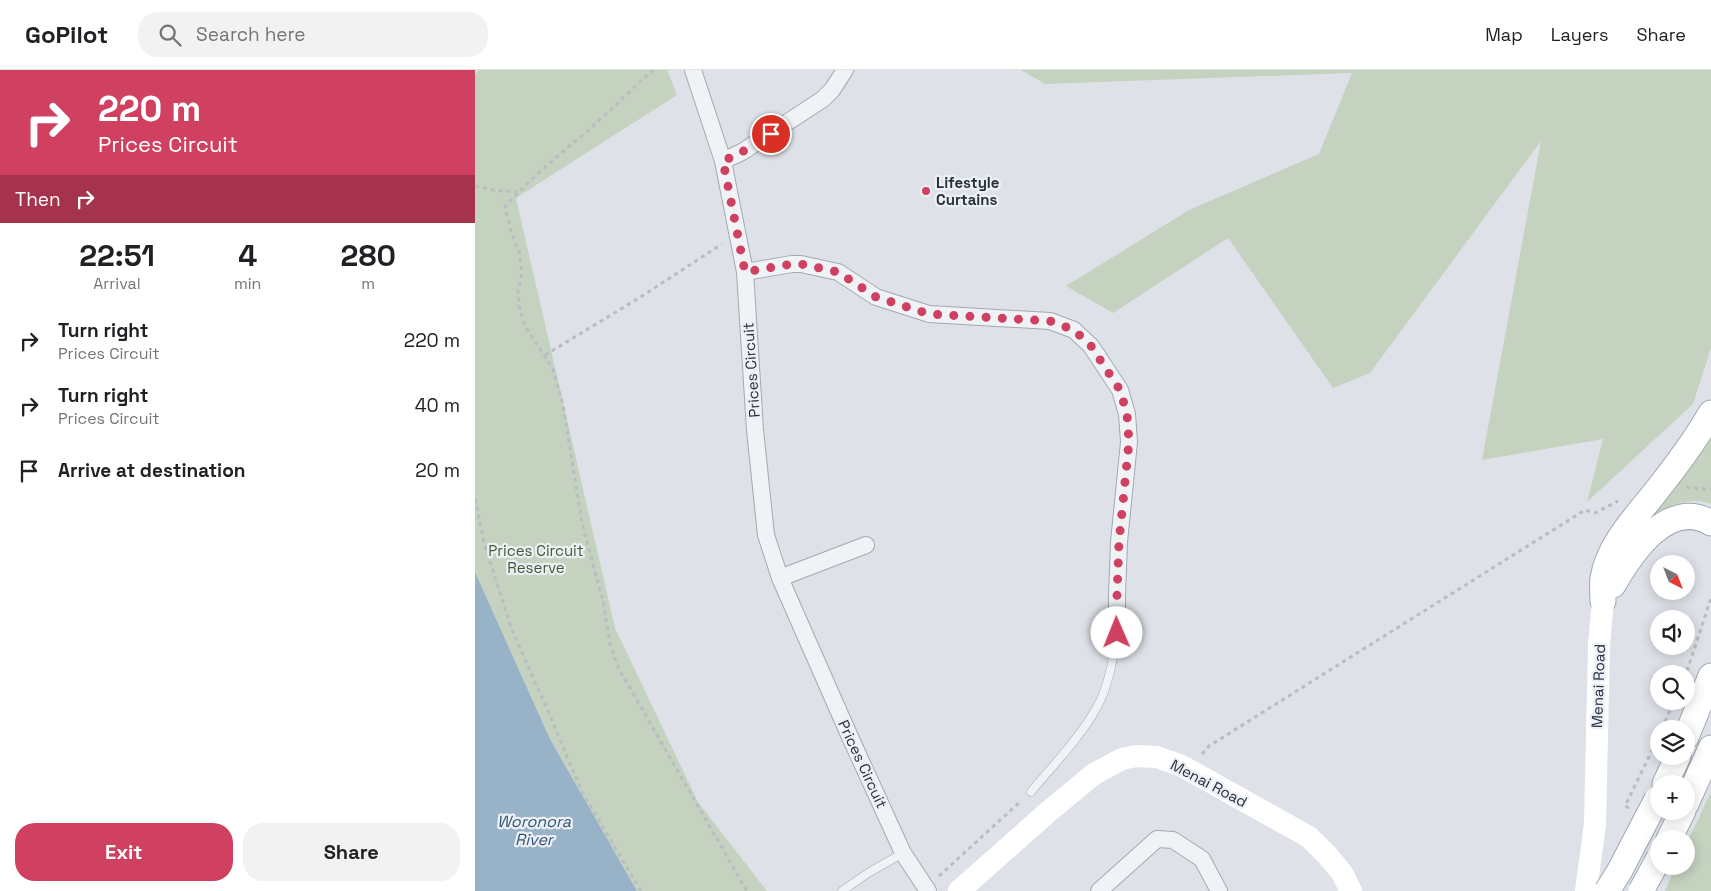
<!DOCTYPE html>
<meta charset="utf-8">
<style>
:root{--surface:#fff;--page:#f2f2f2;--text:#202124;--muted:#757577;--line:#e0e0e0;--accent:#cf4061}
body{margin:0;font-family:"Space Grotesk",sans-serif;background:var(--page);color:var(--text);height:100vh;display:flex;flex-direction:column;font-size:19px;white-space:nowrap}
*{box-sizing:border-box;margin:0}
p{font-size:16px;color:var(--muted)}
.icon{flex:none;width:28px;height:28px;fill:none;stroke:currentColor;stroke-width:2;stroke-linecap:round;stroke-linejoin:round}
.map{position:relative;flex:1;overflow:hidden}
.panel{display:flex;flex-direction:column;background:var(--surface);width:475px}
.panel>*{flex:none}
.top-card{background:#cf4061;color:#fff;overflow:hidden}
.needle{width:32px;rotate:138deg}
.fabs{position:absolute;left:1175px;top:485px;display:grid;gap:10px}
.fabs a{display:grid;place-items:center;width:45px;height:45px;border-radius:50%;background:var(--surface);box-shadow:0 2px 12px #0003;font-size:25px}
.pin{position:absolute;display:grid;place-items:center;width:42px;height:42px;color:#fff;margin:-21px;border:2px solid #fff;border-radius:50%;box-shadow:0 1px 5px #0007}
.me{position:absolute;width:55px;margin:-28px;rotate:359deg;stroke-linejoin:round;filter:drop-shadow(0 0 4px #0008)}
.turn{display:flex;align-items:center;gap:18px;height:105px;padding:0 15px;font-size:22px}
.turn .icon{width:65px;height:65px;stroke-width:2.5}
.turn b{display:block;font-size:35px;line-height:42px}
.then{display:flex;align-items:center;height:48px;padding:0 15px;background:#0003;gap:10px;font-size:19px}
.eta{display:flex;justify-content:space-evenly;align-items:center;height:85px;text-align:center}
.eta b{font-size:30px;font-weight:700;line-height:35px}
.action{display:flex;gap:10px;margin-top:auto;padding:10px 15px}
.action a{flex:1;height:58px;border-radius:20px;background:var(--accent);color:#fff;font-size:20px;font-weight:700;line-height:58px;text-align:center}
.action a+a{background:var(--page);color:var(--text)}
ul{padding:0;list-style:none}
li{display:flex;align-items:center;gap:15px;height:65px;padding:0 15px}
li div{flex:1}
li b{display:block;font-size:19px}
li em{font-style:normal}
header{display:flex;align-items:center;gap:30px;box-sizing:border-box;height:70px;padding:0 25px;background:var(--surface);border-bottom:1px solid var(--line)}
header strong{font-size:24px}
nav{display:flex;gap:28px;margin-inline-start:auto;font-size:18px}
.search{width:350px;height:45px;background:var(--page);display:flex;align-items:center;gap:12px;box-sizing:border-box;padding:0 18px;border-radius:20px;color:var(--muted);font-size:19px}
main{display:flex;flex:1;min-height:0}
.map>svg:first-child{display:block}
.green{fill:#c5d2bf}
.water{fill:#98b3c8}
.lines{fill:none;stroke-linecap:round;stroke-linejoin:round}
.lane-casing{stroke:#a3a9b2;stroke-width:9}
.street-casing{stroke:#a3a9b2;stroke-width:18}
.primary-casing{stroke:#9da8b3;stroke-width:27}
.path{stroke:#b8bdc2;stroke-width:3;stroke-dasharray:4 4;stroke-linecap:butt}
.lane{stroke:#f0f3f6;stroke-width:8}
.street{stroke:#f0f3f6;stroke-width:16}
.secondary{stroke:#fff;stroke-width:22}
.primary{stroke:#fff;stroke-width:25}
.primary-bridge-casing{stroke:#9da8b3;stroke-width:27;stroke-linecap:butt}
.primary-bridge{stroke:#fff;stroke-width:25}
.route{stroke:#cf4061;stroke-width:9;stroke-dasharray:0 16.2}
.poi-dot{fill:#cf4061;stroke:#edf1f5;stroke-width:2}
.labels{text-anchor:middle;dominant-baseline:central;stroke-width:4.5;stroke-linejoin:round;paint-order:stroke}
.poi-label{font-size:15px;font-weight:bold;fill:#27313e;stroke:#edf1f5;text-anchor:start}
.street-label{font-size:15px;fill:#27313e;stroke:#edf1f5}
.park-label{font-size:15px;fill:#3e5a34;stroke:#edf1f5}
.water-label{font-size:16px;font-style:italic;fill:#315373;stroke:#edf1f5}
</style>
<header>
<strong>GoPilot</strong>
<div class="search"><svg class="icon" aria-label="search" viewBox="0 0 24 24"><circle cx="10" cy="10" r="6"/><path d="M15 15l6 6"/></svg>Search here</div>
<nav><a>Map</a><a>Layers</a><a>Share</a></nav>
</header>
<main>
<section class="panel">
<div class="top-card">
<div class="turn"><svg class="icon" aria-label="right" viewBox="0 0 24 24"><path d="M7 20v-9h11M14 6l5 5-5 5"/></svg><div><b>220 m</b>Prices Circuit</div></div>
<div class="then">Then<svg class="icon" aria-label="right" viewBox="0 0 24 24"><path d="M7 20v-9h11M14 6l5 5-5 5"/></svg></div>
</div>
<div class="eta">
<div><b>22:51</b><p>Arrival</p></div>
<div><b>4</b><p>min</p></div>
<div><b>280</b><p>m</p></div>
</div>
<ul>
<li><svg class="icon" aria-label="right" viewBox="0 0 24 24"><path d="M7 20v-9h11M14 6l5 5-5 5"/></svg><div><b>Turn right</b><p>Prices Circuit</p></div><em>220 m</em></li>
<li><svg class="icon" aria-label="right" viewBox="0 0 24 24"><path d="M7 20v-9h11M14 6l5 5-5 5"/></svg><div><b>Turn right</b><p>Prices Circuit</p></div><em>40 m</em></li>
<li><svg class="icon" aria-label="arrive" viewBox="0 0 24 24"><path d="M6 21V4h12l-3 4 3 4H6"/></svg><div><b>Arrive at destination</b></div><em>20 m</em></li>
</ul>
<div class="action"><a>Exit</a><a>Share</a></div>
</section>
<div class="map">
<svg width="1236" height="821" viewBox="0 0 1236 821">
<rect width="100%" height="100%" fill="#dee2e8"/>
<path class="green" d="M4,0H192L202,25L41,128L140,558L223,732L292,821H162L75,669L0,502V4Z
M546,0H1236V278L1218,334L1112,432L1128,369L1007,390L1066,71L895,303L858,318L753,168L638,243L591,216L714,140L844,84L877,3L570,14Z
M1236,367V434C1217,426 1196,435 1179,444L1177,442Z
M1236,722V821H1190L1201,796H1211V775Z"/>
<path class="water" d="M0,502L75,669L162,821H0Z"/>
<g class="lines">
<defs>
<path id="lane" d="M556,722C578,695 605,668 622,637C634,616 639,586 642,563
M367,821L393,803L428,783"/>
<path id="street" d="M218,0L248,91L270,202L280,360L291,465L305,508L375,667L428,783L453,821
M248,91L267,82L348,29L357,20L370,0
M270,202L317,194H326L363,202L401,227L454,244L575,251L599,260L616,276L645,320L652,344L654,372L644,472L642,525V563
M305,508L391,475
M624,821L682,769L698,770L727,789L744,821"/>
<path id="primary" d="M1138,515C1156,484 1193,427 1236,453
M1128,531C1128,524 1127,516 1128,508C1134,472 1165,443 1186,415C1204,392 1221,369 1236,343
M1211,667L1236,606
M1190,714L1203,686
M1211,734L1236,678
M1194,769L1208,741"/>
</defs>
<use href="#lane" class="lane-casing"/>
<use href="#street" class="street-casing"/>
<use href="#primary" class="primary-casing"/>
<path class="path" d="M179,0C161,14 147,30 130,45C97,76 60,102 30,137L36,162L44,181L47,203L43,221L44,236L50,256L78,299L88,335L107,453L128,531L135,574L144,599L272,821
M0,116L18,120L42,122
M70,285L164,228L247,174
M1211,417L1236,420
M0,429L9,473L37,560L73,641L107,722L166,821
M1212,601L1236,528
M1187,659L1199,631
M727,684L734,676L1110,440L1120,443L1143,431
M1154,738L1150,736L1184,666
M464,806L546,731"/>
<use href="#lane" class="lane"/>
<use href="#street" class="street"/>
<path class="secondary" d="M484,821L573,742L619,704L647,689L661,686L682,687L707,696L834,767L852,785L867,803L876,821
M1111,821L1120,754L1124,575L1128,531"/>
<use href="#primary" class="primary"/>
<defs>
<path id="primary-bridge" d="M1132,821L1144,802L1182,729
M1166,821L1184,788"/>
</defs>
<use href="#primary-bridge" class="primary-bridge-casing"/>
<use href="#primary-bridge" class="primary-bridge"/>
</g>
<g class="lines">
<path class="route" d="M296,64L267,82L248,91L270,202L317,194H326L363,202L401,227L454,244L575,251L599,260L616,276L645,320L652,344L654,372L644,472L642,525V563"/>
</g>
<circle class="poi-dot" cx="451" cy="121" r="5"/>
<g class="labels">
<g class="poi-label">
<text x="461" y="112">Lifestyle<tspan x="461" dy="17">Curtains</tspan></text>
</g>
<g class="street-label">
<text transform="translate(276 300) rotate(-94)">Prices Circuit</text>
<text transform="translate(1123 616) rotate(-88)">Menai Road</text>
<text transform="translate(388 694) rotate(65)">Prices Circuit</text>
<text transform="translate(734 713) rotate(28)">Menai Road</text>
</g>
<g class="park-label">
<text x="61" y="480">Prices Circuit<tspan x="61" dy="17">Reserve</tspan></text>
</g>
<g class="water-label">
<text x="59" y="751">Woronora<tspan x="59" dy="18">River</tspan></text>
</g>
</g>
</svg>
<div class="fabs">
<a><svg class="needle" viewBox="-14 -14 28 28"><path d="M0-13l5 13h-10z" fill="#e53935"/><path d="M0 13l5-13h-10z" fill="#757577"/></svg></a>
<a><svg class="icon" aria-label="sound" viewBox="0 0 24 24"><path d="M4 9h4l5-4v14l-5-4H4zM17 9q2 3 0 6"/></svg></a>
<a><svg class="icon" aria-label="search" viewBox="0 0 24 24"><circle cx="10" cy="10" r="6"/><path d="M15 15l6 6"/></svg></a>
<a><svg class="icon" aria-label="layers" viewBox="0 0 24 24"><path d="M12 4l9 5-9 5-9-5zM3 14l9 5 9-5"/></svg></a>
<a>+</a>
<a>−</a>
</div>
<div class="pin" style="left:296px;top:64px;background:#d93025"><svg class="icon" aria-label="arrive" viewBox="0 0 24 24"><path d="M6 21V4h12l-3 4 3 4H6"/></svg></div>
<svg class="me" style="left:642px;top:563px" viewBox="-20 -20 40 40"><circle r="19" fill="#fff"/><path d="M0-13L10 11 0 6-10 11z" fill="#cf4061"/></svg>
</div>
</main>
